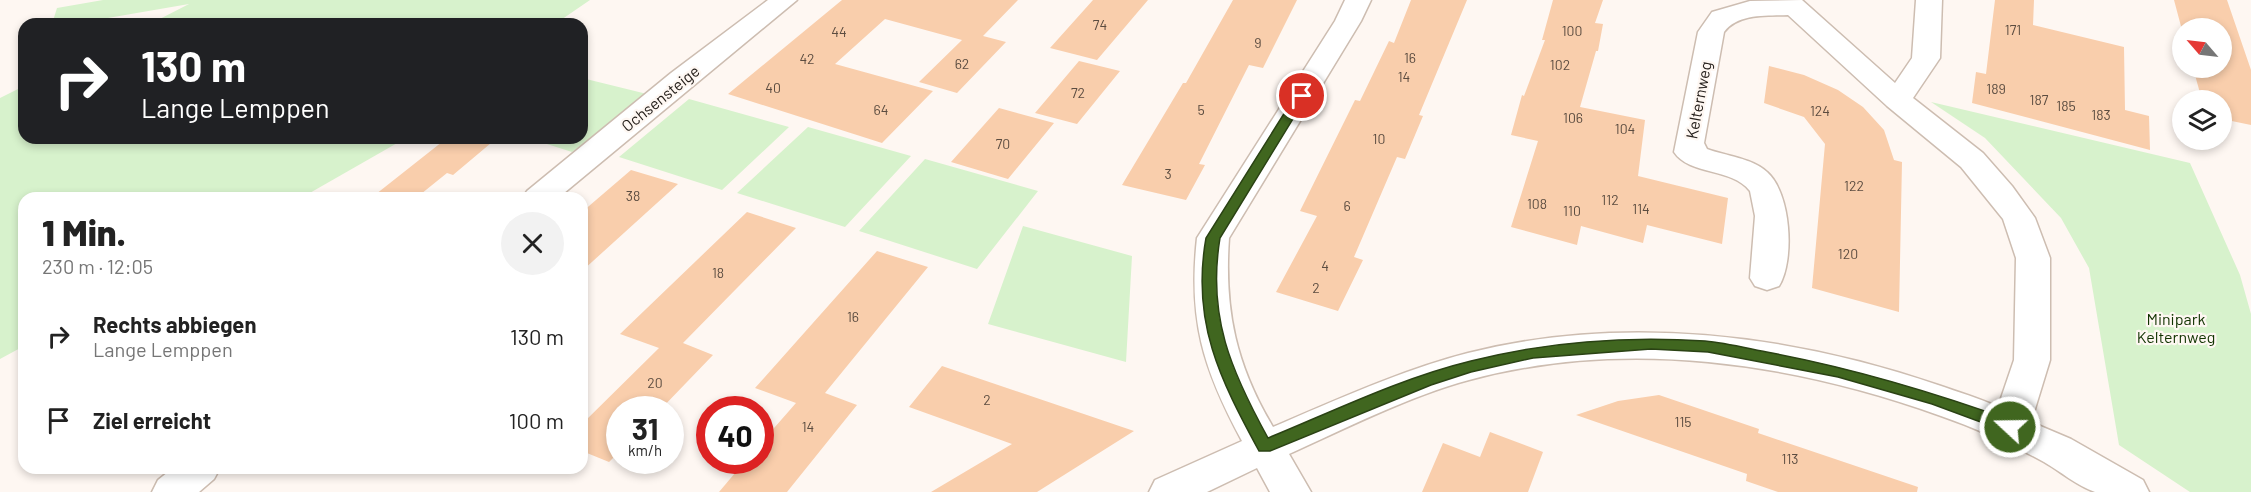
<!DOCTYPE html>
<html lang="de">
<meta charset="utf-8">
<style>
:root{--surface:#fff;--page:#f2f2f2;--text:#222;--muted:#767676}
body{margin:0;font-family:Barlow,sans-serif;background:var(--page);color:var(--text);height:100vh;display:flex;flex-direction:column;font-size:22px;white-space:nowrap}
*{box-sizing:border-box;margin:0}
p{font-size:20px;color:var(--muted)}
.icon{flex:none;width:33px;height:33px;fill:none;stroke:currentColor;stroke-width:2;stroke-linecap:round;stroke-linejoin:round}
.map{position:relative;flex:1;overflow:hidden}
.sheet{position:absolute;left:18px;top:192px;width:570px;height:282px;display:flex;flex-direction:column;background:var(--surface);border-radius:18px;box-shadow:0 3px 9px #0003}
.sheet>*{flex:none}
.top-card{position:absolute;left:18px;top:18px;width:570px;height:126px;border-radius:18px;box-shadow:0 3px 9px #0003;background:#202124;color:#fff;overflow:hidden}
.needle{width:39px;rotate:298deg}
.buttons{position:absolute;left:2172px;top:18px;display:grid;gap:12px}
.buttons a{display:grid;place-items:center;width:60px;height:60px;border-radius:50%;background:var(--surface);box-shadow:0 3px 9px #0003;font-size:30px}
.speed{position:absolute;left:606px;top:396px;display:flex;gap:12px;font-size:30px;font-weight:700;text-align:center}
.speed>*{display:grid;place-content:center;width:78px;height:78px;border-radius:50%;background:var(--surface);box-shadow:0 3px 9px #0003;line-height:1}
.speed small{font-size:15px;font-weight:400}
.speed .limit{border:9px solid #d22;background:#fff;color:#111}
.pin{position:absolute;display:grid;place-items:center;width:51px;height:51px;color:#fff;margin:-26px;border:3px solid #fff;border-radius:50%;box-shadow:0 2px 6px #0007}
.me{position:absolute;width:66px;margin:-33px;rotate:291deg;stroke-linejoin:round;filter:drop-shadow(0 0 4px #0008)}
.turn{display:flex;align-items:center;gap:21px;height:126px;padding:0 24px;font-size:27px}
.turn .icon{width:78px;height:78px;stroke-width:2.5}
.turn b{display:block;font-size:42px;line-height:51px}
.round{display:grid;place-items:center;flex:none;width:63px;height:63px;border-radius:32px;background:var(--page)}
.overview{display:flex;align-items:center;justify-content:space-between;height:102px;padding:0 24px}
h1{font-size:36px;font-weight:800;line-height:45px}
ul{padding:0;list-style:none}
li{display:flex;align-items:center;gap:18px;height:84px;padding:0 24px}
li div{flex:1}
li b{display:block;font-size:22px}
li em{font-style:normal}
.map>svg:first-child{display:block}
.green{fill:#d7f2cc}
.building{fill:#f9ceac}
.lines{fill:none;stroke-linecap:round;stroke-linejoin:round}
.minor-casing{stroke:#cdbdb1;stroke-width:3}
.minor{fill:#fff;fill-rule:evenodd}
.route{fill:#40661f;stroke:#2a4214;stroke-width:1.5}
.labels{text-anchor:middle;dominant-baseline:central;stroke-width:4.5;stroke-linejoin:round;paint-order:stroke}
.number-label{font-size:14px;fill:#5b4c40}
.street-label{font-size:16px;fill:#26201c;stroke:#fef7f2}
.park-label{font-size:16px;fill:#130;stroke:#fef7f2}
</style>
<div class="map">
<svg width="2251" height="492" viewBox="0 0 2251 492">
<rect width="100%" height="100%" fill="#fef7f2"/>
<path class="green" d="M103,0H590L555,24H150L189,4L73,24H52L57,8Z
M582,78L647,94L572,152L528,138H582Z
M24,86V138H406L301,198H24V346L0,359V98Z
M689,99L789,127L722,190L619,157Z
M1931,102L2190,163L2240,275L2251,314V492H2190L2119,445L2089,268L2061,218L1985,138Z
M808,127L911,156L845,227L737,193Z
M925,159L1038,191L977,269L859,231Z
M1023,226L1132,256L1126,362L988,324Z"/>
<path class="building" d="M842,0H1018L983,36L1006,42L957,93L919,82L962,40L885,19L835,64L933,91L882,143L728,94Z
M1093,0H1148L1097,60L1050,48Z
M1233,0H1297L1263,68L1249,65L1199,164L1205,165L1186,200L1122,185L1183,83H1186Z
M1411,0H1467L1419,115L1423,116L1405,159L1397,157L1354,257L1363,260L1338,311L1276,292L1317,216L1300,211L1355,100L1360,101L1389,41L1394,43Z
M1553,0H1603L1595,23L1603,24L1598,51H1596L1580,107L1645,120L1638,176L1728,198L1722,244L1647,225L1643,243L1581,226L1577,245L1511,227L1538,141L1511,135L1522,95L1524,96L1545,40H1542Z
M1995,0H2034L2033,25L2124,47L2125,110L2149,116L2150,150L1972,103L1976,72L1986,74Z
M2174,0H2227L2251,70V125L2222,119V100H2202L2193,68H2222V28L2182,30Z
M1079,61L1120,71L1077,124L1035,113Z
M1769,66L1804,75L1838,90L1863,107L1884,130L1894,160L1902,162L1899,312L1812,288L1825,144L1804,117L1764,103Z
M999,108L1054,123L1008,179L951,162Z
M447,138H497L453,175L447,173L416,198H371Z
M631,170L678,184L582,271V212Z
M747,212L796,228L683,343L713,355L660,410H620V451L609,462L582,451V424L659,348L620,334Z
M877,251L928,267L825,393L857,405L787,492H719L746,460H760V444L796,403L755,388Z
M942,366L1134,431L1037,492H931L1012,444L909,407Z
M1659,395L1759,429L1758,433L1918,487L1917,492H1778L1746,481L1747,474L1576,415L1618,401Z
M1490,432L1543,452L1528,492H1422L1443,443L1480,457Z"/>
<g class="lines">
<defs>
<path id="minor" d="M768,0H797L558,198H522L527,191L671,73Z
M1345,0H1371L1361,21L1229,238C1224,310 1236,365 1273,427C1336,400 1402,370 1468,353C1622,314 1790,334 1938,385C1958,392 1979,398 1998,407L2014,360L2016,258L2003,219L1961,167L1887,106L1788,15C1767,16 1738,13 1724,32L1704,143L1707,149C1726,156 1752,158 1767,172C1791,193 1795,260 1779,286L1767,290L1755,286L1750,278L1755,216L1750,191C1731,167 1690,176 1674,152L1698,32L1712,12L1750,1L1802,0L1895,83L1912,58L1916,0H1942L1940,58L1913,98L1983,153L2012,186L2035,218L2050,258V360L2031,422L2071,439L2143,480L2149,492C2133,492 2110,492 2095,492C2077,486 2060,471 2044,462C2011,444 1976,428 1941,416C1791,362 1625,338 1469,380C1412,395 1344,429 1289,454L1311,492H1270L1257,468L1207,492H1149L1155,480L1242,441C1203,369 1188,320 1197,238L1335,21Z
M173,468H220L214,479L199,492H152L158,480Z"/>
</defs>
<use href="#minor" class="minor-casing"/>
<use href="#minor" class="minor"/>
</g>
<path class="route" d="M1297,93L1307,96L1220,238C1207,316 1231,371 1268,438C1334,411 1401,378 1471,361C1546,342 1628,336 1705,341C1727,343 1750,349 1772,353C1856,369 1936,393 2016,422L2018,427L2010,433L1932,404L1838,377L1708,352L1651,349L1533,358L1471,372L1431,385L1270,451H1259C1220,379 1191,322 1206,238Z"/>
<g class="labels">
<g class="number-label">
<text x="1100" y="24">74</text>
<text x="2013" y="29">171</text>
<text x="1572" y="30">100</text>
<text x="839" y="31">44</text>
<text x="1258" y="42">9</text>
<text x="1410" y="57">16</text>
<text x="807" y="58">42</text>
<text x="962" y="63">62</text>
<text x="1560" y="64">102</text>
<text x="1404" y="76">14</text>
<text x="773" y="87">40</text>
<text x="1996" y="88">189</text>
<text x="1078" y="92">72</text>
<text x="2039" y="99">187</text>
<text x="2066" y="105">185</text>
<text x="881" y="109">64</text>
<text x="1201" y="109">5</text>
<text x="1820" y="110">124</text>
<text x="2101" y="114">183</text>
<text x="1573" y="117">106</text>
<text x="1625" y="128">104</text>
<text x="1379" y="138">10</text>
<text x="1003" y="143">70</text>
<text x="1168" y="173">3</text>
<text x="1854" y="185">122</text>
<text x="633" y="195">38</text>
<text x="1610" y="199">112</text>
<text x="1537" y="203">108</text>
<text x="1347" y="205">6</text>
<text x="1641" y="208">114</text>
<text x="1572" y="210">110</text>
<text x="1848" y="253">120</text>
<text x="1325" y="265">4</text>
<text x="718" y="272">18</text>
<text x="1316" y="287">2</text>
<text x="853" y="316">16</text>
<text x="655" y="382">20</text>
<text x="987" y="399">2</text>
<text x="1683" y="421">115</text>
<text x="808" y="426">14</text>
<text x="1790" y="458">113</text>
</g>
<g class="street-label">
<text transform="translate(660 98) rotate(-39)">Ochsensteige</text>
<text transform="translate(1698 100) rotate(-79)">Kelternweg</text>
</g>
<g class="park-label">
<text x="2176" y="318">Minipark<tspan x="2176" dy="18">Kelternweg</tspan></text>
</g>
</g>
</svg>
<div class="buttons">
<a><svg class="needle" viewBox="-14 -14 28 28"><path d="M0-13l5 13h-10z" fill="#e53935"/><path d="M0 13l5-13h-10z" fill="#767676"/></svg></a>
<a><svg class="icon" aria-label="layers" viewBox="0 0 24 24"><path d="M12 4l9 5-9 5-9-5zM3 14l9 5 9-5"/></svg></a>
</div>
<div class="speed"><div>31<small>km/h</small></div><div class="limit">40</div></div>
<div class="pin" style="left:1302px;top:96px;background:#d93025"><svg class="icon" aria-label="arrive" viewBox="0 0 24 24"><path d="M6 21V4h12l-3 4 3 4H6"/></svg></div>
<svg class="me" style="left:2010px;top:427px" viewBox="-20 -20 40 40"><circle r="17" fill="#40661f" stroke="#fff" stroke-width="3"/><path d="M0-11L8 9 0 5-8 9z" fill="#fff"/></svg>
<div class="top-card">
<div class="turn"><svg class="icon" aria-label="right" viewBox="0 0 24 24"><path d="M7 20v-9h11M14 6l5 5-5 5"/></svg><div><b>130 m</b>Lange Lemppen</div></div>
</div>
<section class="sheet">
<div class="overview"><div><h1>1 Min.</h1><p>230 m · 12:05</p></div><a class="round"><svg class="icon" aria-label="close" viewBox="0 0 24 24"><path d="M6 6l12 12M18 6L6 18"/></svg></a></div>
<ul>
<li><svg class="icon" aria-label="right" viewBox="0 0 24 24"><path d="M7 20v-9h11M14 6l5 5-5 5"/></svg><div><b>Rechts abbiegen</b><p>Lange Lemppen</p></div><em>130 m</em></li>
<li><svg class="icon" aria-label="arrive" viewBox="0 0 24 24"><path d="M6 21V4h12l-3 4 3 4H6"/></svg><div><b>Ziel erreicht</b></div><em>100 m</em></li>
</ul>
</section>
</div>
